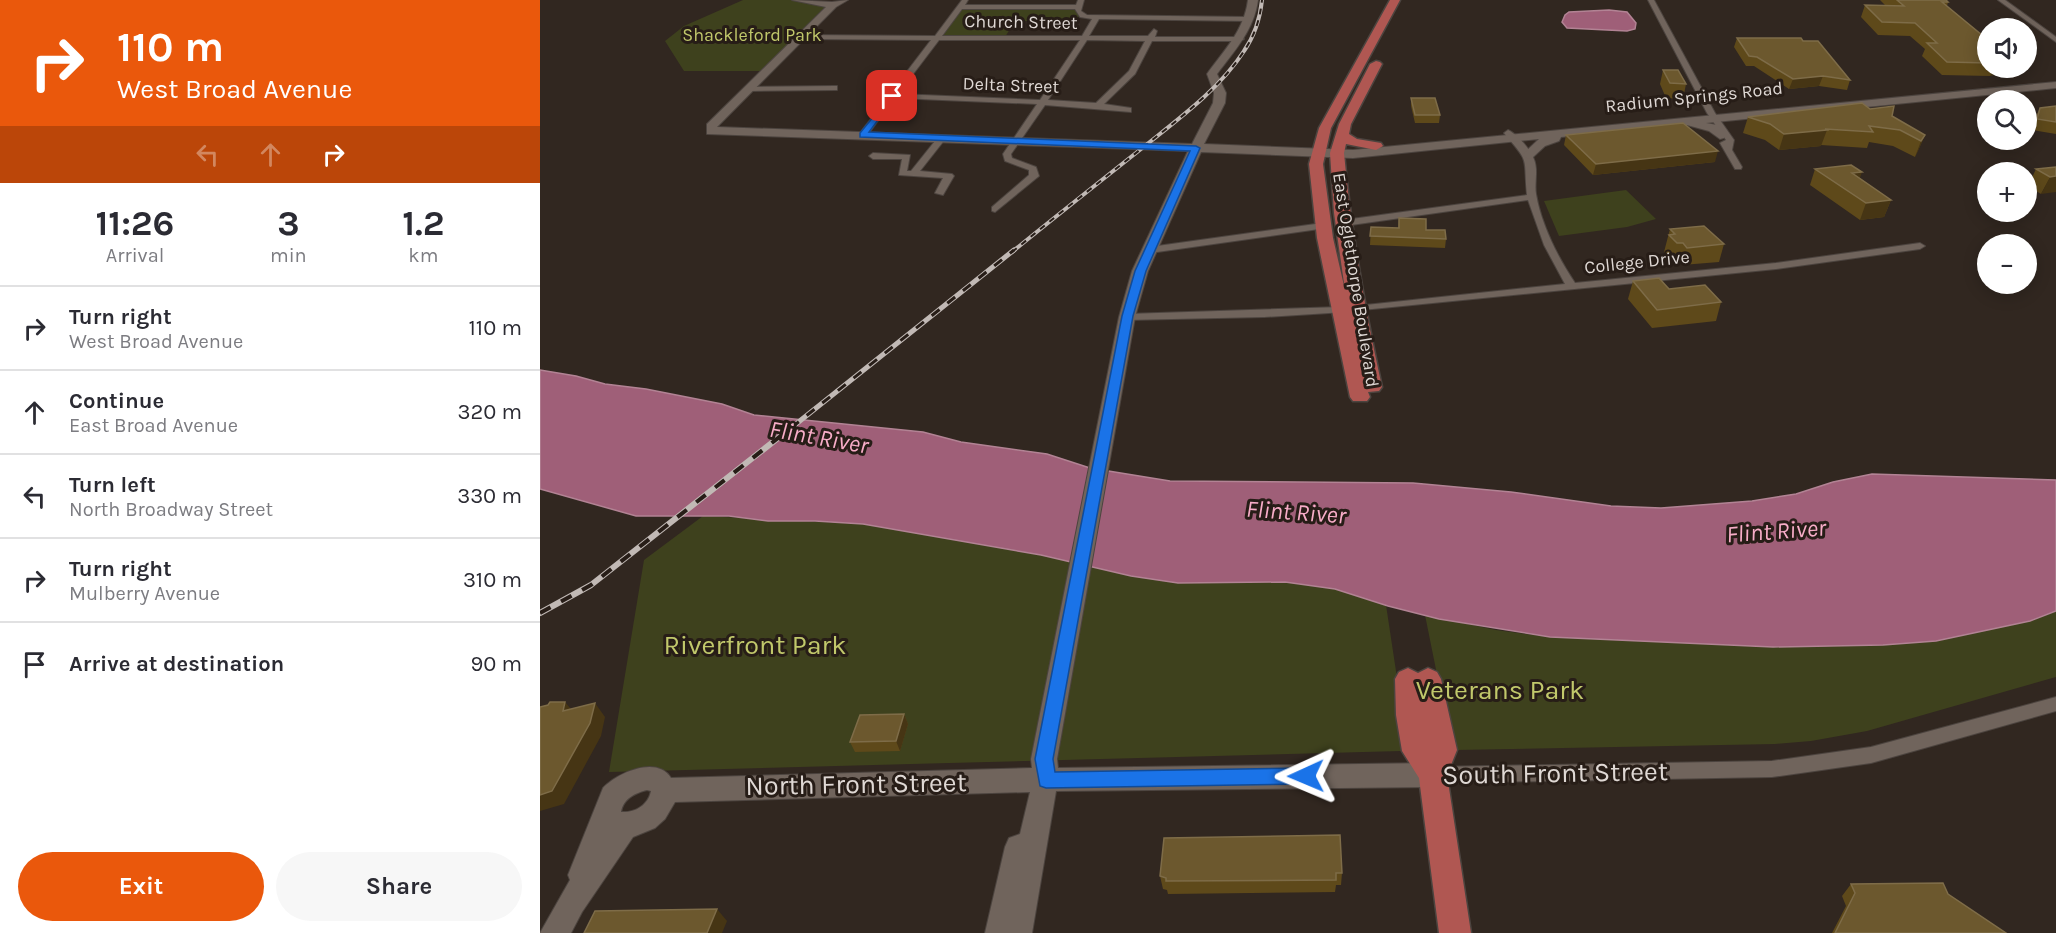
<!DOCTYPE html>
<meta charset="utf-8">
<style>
:root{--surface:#fff;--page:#f7f7f7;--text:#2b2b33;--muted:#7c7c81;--line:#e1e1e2;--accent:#ea580c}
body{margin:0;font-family:Karla,sans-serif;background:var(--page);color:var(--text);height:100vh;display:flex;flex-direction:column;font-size:22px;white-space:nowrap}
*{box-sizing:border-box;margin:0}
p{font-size:20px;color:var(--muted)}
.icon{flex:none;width:33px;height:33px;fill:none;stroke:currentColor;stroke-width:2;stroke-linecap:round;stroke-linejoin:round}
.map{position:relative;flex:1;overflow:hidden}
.panel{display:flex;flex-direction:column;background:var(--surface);width:540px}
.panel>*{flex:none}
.guide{background:#ea580c;color:#fff;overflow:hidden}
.buttons{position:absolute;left:1437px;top:18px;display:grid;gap:12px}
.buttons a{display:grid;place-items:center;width:60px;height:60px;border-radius:50%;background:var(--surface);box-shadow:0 3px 15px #0003;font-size:30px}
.pin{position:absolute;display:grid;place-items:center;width:51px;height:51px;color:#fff;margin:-26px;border-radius:12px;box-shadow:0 3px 9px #0006}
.me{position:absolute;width:66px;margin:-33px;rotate:269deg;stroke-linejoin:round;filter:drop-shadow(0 0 4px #0008)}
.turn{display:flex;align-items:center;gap:21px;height:126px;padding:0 18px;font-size:27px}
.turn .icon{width:78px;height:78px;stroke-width:2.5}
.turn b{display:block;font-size:42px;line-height:51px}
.lanes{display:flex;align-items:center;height:57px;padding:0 18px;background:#0003;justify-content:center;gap:30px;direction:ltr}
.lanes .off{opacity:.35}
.eta{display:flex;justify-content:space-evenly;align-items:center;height:102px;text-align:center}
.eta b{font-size:36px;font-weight:700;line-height:42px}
.action{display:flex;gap:12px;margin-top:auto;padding:12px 18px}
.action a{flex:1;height:69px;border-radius:36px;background:var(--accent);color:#fff;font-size:24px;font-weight:700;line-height:69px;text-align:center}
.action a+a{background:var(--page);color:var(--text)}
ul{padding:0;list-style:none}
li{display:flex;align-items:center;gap:18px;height:84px;padding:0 18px;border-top:2px solid var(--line)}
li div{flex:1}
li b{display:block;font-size:22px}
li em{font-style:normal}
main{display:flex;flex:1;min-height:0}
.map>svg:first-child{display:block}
.green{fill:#3e411d}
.water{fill:#9f5f78;stroke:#b28394;stroke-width:1.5}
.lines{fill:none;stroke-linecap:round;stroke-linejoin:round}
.street-casing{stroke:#4c443f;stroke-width:2}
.secondary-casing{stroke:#4c443f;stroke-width:2}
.primary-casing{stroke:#4c443f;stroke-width:3}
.street{fill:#70645c;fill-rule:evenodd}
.secondary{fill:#70645c;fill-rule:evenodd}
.primary{fill:#b05752;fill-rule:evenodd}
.rail-far2-casing{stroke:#c1b9b5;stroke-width:4}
.rail-far1-casing{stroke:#c1b9b5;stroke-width:5}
.rail-casing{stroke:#c1b9b5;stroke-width:6}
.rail-far2{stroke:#271d17;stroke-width:2;stroke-dasharray:6;stroke-linecap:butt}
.rail-far1{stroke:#271d17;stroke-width:3;stroke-dasharray:10;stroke-linecap:butt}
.rail{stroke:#271d17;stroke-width:4;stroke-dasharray:12;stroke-linecap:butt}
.wall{fill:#5e491a}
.shaded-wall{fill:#463514}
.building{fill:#6c582e;stroke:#7e6c48;stroke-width:1.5}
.route{fill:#1a73e8;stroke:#114b97;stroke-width:1.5}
.labels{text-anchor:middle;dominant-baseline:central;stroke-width:6;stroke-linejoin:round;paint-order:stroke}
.far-street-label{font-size:18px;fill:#dfd8d4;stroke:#271d17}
.far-park-label{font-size:18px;fill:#c1c86b;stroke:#271d17}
.water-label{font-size:24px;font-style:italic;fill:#f8adc8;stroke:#271d17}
.near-park-label{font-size:27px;fill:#c1c86b;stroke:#271d17}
.near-street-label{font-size:27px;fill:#dfd8d4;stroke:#271d17}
</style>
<main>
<section class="panel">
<div class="guide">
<div class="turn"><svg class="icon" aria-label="right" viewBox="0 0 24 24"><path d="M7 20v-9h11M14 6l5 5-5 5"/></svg><div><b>110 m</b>West Broad Avenue</div></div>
<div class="lanes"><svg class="icon off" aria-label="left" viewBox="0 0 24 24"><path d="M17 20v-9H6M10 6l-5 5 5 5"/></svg><svg class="icon off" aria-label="ahead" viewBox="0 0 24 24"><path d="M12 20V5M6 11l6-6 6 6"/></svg><svg class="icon" aria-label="right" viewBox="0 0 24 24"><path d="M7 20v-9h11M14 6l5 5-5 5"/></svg></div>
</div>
<div class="eta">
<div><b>11:26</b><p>Arrival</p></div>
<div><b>3</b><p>min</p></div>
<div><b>1.2</b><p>km</p></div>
</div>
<ul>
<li><svg class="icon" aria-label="right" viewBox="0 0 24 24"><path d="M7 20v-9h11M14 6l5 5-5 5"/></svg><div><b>Turn right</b><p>West Broad Avenue</p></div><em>110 m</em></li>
<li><svg class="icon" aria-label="ahead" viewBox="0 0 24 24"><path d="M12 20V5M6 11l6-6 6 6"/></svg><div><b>Continue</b><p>East Broad Avenue</p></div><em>320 m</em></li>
<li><svg class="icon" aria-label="left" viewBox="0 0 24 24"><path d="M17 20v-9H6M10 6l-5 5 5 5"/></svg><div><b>Turn left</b><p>North Broadway Street</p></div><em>330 m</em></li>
<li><svg class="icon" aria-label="right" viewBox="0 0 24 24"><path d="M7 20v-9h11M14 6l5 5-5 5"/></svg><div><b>Turn right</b><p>Mulberry Avenue</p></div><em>310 m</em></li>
<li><svg class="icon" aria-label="arrive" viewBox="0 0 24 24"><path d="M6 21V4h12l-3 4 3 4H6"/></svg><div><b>Arrive at destination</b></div><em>90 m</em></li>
</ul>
<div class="action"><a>Exit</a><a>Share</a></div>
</section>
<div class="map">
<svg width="1516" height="933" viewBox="0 0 1516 933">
<rect width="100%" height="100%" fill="#312720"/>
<path class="green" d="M203,0H253L292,5L226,71H144L125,41L144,26Z
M420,7H537V14L541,16L520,21H475L465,37L398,36Z
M1086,190L1116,219L1087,227L1019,236L1004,201Z
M163,516L323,524L501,555L638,583L745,582L796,589L846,605L859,691L856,709L861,751L69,772L104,560Z
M1516,611V677L1327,731L1271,741L1235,744L915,750L911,744L885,615L956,630L1010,637L1396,641L1490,621Z"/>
<path class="water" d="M1069,10L1087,12L1096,23L1095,29L1087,31L1027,28L1022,22L1025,15L1029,12Z
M0,370L36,376L65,384L106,389L182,404L214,415L383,432L421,442L507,454L550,468L630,481L873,483L971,492L1071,506L1121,508L1212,501L1256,494L1293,482L1332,474L1516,480V611L1490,621L1396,641L1343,645L1233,647L1010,637L899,619L848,606L795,589L745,582L638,583L591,576L501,555L323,524L275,521H228L189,516H96L0,489Z"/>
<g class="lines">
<defs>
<path id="street" d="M422,0H428L425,5H536L538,0H544L541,11L547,15L709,17L712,19L709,21L559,19L549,36H608L614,29L617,31L615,37H700L704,39L700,41H612L595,74L564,104L591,108V112L505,105L471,154L472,158L496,167L499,176L455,212L452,211V207L489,175V170L465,161L463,154L497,104L355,98L326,137H320V133L391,40L262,39L259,37L262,35L395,36ZM422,9H535L540,17L552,19L542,36H402ZM399,40H540L500,100L358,94ZM547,40L605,41L589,71L556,103L508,100Z
M1108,0H1114L1175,113L1194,140L1192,150L1202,167L1201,169H1195L1180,143L1186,140L1167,113Z
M1458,0H1465L1516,37V42Z
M294,86H297V90L209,91L205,89L209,87Z
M968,130C978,135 988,147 993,157C999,169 994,182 996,194C1001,224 1018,258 1035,283L1236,263L1380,243L1385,246L1380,249L1236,269L812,311V307L816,306L1025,284L1004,245L988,200L804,226L799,223L804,220L987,195C983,155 991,165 964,133Z
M399,136L406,138L380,171L412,174L414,176L403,195L395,193L403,178L359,175L362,159H333L329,156L333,153L370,155L367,171H371Z
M783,223L788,226L786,228L610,253L605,250L610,247Z
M801,307L805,308V312L724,317L587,320L581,317L587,314Z
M1516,697V711L1331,763L1232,777L893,783L887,781L884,775L887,769L893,767L1232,761L1331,747Z"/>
<path id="secondary" d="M252,0L292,2L308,0L296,7L177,127L652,144L673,103L674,93L667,74C684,50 704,31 708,0H718C714,30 695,50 677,74L686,93L685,103L664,144L813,150L1516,82V88L1166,123L1177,125L1184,132V138L1180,139L1169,131L1147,125L1021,137L1019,141L1005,146L992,158L988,159L982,155L999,139L813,158L661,152L608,271L595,317L517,759L518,768L893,763L902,767L906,775L902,783L893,787L516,791L492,933H445L465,847L469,838L480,834L490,792L135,802L125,819L115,828L93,837L42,912L31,933H0L30,880L28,875L63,788C77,773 117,755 131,778L492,768L491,759L579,317L592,271L648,151L167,134V124L286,7ZM107,790L111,791C108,806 94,813 81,812C83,799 95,793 107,790Z"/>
<path id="primary" d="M850,0H860L791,128L783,164L793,238L805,290L794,213L790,153L799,124L830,64L836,61L840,62L842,64L811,124L809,134L817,139L841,143L843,146L836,150L806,144L804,153C811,232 825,309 842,387L839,391L828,392L830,397L827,401H813L810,397L777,238L769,164L779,128Z
M868,668L878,673L888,668L897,672L901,679L917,750L907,775L931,933H899L879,778L862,751L856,715L855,679L859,672Z"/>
</defs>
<use href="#street" class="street-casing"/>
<use href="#secondary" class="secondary-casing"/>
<use href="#primary" class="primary-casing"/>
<use href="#street" class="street"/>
<use href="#secondary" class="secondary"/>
<use href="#primary" class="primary"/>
<defs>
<path id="rail-far2" d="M472,252C515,217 558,183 601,149C637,120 679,90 704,51C715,35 720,19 722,0"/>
<path id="rail-far1" d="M251,428L474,250"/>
<path id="rail" d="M0,613L51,585L252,427"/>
</defs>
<use href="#rail-far2" class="rail-far2-casing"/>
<use href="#rail-far1" class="rail-far1-casing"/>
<use href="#rail" class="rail-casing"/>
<use href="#rail-far2" class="rail-far2"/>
<use href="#rail-far1" class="rail-far1"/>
<use href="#rail" class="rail"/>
</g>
<path class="wall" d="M1340,0H1406L1408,2L1407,6L1442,35L1448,36V68H1470L1469,71H1458L1457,74L1450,76L1402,75L1382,56L1385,49L1370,36L1338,35L1321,17L1325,5L1346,6Z
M1197,38L1263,41L1310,80L1307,90L1279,86L1249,89L1214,66H1206L1194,47Z
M1123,70L1146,84L1143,99L1126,98L1120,84Z
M871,98L900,115L899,123H875L871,106Z
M1516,106V134L1492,130L1495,118L1500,108Z
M1330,109L1352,116L1385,135L1375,157L1353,146L1329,142L1327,148L1281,145V146L1239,150L1225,140L1203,133L1208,117Z
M1026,135L1175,162L1053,175L1024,145Z
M1516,167L1501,194L1488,186L1496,169Z
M1275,169L1320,178L1351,200L1344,217L1320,220L1270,185Z
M859,218L906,239L905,248L830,245L831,227L858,228Z
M1130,229L1184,244L1179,262L1142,265L1138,260L1132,261L1124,252Z
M1093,281L1181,302L1176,321L1112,328L1088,299Z
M364,714L368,724L360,751L315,752L310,742Z
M802,873L801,885H796L795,892L628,894L627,890L623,889L620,876Z
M1311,884L1408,894L1466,933H1292L1306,906L1302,896Z"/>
<path class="shaded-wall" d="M1454,68H1460L1457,74L1450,76Z
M1283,76L1279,86L1249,89L1253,79Z
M1287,130L1281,146L1239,150L1244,134Z
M1385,135L1378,151L1375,157L1381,141Z
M1178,151L1175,162L1053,175L1056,164Z
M1322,172L1316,189L1306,190L1312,173Z
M1516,176V192L1501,194L1510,177Z
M1351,200L1344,217L1320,220L1326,203Z
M25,702L36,715L23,711Z
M55,703L65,717L61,736L24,804L0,811V795Z
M364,714L368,724L360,751L356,741Z
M177,909L187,921L182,933H167Z"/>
<path class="building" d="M1357,0H1406L1408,2H1402L1442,35H1446L1448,36V63L1407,62L1387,43H1397L1375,23L1342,22L1325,5L1364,6Z
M1197,38H1261L1263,41H1278L1310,80L1283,76L1253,79L1217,57L1209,56Z
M1123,70H1138L1146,84L1130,83Z
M871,98H895L900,115H875Z
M1322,103L1330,109L1354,106L1352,116L1385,135L1381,141L1360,130L1329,126L1333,132L1285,129L1287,130L1244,134L1230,124L1208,117Z
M1516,106V122L1497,119L1500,108Z
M1143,123L1178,151L1056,164L1026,135Z
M1311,165L1322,172L1312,173L1351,200L1326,203L1275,169Z
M1516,167V176L1510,177L1496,169Z
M859,218L886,219V230H905L906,239L830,236L831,227L859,228Z
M1164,226L1184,244L1147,248L1143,243H1137L1129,235L1135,234L1130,229Z
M1119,278L1129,289L1165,285L1181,302L1117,310L1093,281Z
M10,702H25L23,711L55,703L50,723L12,791L0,795V707L8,705Z
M364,714L356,741L310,742L320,715Z
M800,835L802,873H796V880L626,881V878L620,876L624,838Z
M1403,883L1408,894L1466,933H1295L1315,893L1311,884Z
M177,909L167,933H44L55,911Z"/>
<path class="route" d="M352,94L356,96L329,132L656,146L660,148L606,271L593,316L513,759L515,772L766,768L773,770L776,776L773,782L766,784L506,788L500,786L495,759L582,316L595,271L650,151L320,137V133Z"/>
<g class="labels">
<g class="far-street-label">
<text transform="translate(481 22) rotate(1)">Church Street</text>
<text transform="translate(471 85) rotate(2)">Delta Street</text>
<text transform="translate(1154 97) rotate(-6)">Radium Springs Road</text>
<text transform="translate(1097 262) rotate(-6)">College Drive</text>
<text transform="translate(816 280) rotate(81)">East Oglethorpe Boulevard</text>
</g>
<g class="far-park-label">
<text x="212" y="35">Shackleford Park</text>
</g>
<g class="water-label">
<text transform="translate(279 437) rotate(10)">Flint River</text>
<text transform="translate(756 512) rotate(4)">Flint River</text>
<text transform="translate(1236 531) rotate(-4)">Flint River</text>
</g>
<g class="near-park-label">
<text x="215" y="645">Riverfront Park</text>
<text x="960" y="690">Veterans Park</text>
</g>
<g class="near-street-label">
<text transform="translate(1015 773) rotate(-1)">South Front Street</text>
<text transform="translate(316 784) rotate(-1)">North Front Street</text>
</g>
</g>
</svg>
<div class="buttons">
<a><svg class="icon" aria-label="sound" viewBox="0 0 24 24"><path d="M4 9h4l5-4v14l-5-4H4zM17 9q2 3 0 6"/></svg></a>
<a><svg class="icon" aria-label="search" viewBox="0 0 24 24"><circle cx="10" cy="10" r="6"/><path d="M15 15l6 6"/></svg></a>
<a>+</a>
<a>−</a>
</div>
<div class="pin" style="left:352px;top:96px;background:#d93025"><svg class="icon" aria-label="arrive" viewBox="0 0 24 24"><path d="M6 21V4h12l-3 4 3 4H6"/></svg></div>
<svg class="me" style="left:766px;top:776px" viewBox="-20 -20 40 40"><path d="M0-17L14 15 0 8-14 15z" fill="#1a73e8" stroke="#fff" stroke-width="4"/></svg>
</div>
</main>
